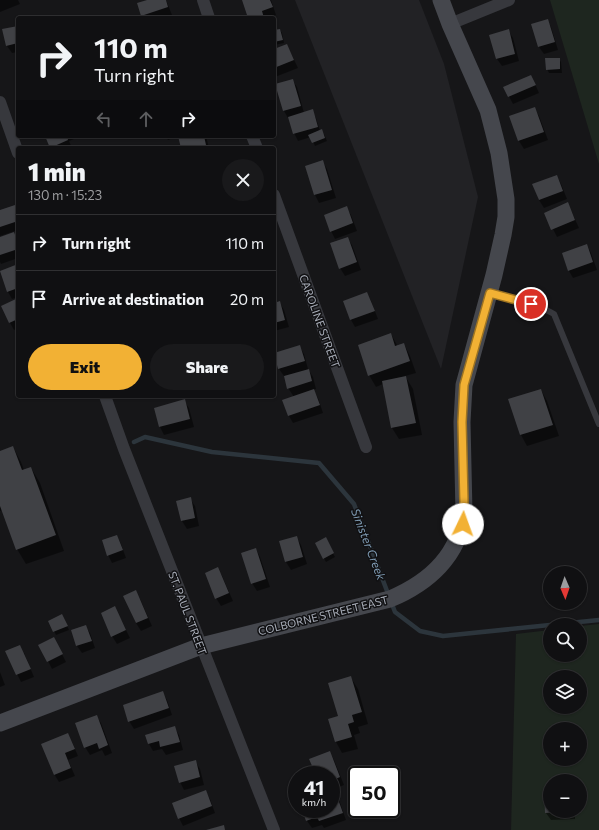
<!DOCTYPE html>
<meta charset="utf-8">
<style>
:root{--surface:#101012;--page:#19191b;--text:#f1f3f6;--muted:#9c9d9f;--line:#303032;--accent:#f2b134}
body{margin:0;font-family:Commissioner,sans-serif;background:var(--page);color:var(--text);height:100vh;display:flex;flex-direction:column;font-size:15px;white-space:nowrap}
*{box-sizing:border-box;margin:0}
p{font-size:13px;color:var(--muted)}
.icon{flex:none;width:22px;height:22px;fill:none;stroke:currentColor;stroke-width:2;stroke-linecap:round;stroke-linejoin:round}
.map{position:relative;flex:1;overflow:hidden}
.panel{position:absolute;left:16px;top:146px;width:260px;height:252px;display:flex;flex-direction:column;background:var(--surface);border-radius:4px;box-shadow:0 1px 3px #0004,0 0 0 1px var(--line)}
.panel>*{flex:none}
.top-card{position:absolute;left:16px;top:16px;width:260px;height:122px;border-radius:4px;box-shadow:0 1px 3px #0004,0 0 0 1px var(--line);background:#101012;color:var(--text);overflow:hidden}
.needle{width:26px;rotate:178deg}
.fabs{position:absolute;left:543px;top:566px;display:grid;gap:8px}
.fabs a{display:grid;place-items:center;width:44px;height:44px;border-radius:50%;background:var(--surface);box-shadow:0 1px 3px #0004,0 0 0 1px var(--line);font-size:20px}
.speed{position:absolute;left:288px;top:766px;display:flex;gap:8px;font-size:20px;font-weight:700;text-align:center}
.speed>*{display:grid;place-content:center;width:52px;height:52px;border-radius:50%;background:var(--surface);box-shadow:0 1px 3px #0004,0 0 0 1px var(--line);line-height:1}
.speed small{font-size:10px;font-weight:400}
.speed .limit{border:2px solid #111;border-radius:6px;background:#fff;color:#111}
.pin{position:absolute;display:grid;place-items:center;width:34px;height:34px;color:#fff;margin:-17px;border:2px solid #fff;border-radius:50%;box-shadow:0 1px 4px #0007}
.me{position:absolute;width:44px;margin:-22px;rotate:3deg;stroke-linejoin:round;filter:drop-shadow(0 0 3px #0008)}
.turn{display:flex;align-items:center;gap:14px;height:84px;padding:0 12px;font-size:18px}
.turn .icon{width:52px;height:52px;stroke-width:2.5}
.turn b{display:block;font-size:28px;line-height:34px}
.lanes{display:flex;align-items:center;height:38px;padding:0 12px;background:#0003;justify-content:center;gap:20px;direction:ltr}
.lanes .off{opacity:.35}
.round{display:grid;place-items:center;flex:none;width:42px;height:42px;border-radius:21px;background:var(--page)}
.summary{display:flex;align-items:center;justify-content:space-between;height:68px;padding:0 12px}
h1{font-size:24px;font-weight:800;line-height:30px}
.action{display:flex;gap:8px;margin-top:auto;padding:8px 12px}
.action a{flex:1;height:46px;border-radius:24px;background:var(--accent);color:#111;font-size:16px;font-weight:800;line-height:46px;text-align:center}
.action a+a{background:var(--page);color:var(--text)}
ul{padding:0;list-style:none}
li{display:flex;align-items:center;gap:12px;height:56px;padding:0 12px;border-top:1px solid var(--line)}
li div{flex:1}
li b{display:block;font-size:15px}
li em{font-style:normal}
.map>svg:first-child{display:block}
.built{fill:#222225}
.green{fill:#1e261f;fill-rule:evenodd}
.shadow{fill:#0007}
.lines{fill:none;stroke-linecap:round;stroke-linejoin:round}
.stream{stroke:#2c353c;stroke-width:4.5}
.building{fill:#404145}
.lane{stroke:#37383d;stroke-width:6}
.street{stroke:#37383d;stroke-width:12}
.secondary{stroke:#45474d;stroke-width:17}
.route-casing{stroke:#9d7322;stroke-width:10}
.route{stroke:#f2b134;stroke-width:7}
.labels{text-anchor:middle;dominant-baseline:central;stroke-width:3;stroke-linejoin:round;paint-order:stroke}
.street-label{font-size:11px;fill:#a8adb8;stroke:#111113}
.water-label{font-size:12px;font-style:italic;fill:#7f9bb3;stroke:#111113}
</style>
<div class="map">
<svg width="599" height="830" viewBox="0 0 599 830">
<rect width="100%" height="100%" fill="#161618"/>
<path class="built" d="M295,0H419L444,64L478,197L441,369Z"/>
<path class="green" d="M550,0H599V164Z
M599,624V830H511L516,634L550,630V655H580V626ZM550,677H580V707H550ZM550,729H580V759H550ZM550,781H580V811H550Z"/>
<path class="shadow" d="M0,0H18L20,4L0,12Z
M150,0H166L172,15L162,18H144L142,15Z
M243,0H271L276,15L268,18H249Z
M547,20L551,27L558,50L544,54L539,47Z
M18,27V52L12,53L7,46L3,30Z
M280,30L282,33L284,43L274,45V31Z
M508,30L513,38L519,61L502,66L497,59L491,35Z
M287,45L298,68L275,77L274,74V50Z
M559,59L561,62L562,73H549L547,69Z
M292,80L297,87L304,113L312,111L316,118L320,131L324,134L327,141L315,146L311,137L298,141L294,133L289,118H288L284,111L276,85Z
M535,84L539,93L513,104L504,87Z
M534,108L539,116L548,140L524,149L519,141L511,117Z
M46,136H82L69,141L72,148L75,147L76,148H51Z
M165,136H206L209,148H182L179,136L168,140Z
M322,161L327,169L336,198L319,203L315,195L306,166Z
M557,176L561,184L567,199L544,208L539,200L534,185Z
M568,204L579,228L557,237L545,213Z
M15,206L18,212V230L0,236V211Z
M346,208L351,215L357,231L335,239L331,231Z
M14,234L18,241V258L1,264L0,262V238Z
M347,238L352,245L361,270L345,276L340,268Z
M587,245L591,253L597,270L573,278L569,271L563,254Z
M18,265V297L12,299L8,292Z
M367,293L371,301L378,319L355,327L351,320Z
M18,300V328L14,330L10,323Z
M280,303L284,310L289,327L274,331V304Z
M391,334L398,347L404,344L410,356L416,373L405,376L413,389L422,435L399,439L392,428L383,384L376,387L369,375Z
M300,347L304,354L308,369L313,377L316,389L313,390L318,398L323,413L293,423L289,416L284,401L294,397L288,388L285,376H284L279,369Z
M541,390L547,401L559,436L527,446L521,435Z
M184,401L189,408L194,427L164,435L160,427L155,408Z
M13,447L21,462L24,470L31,468L40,483L64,551L26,564L17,549L3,510L0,511V452Z
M190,499L195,506L199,526L187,529L182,521L178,502Z
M117,536L121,544L126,558L112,563L108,555Z
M296,537L301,545L307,564L291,570L286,562L280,542Z
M325,539L335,557L326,562L316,544Z
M256,549L260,557L270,587L257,591L252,583Z
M218,569L222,576L233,601L221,606L216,598Z
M124,596L140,599L152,626L141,631L136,623Z
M115,608L130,638L117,644L112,636Z
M64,619L69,630L56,635L49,621Z
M85,626L90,633L95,648L82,653L77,646L72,631Z
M58,646L66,662L52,669L48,661Z
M6,652L24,653L34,677L21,682Z
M0,672L5,685L0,687Z
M351,678L358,689L368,724L358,727L360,733L354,735L358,749L342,753L336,742L339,716Z
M163,693L167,700L172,715L134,729L129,721Z
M96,716L101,723L112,753L105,756L102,750L90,755L85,747Z
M174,727L179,735L183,750L166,755L162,749L153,751L149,744Z
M68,734L72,742L78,756L68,760L75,776L59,782L54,774Z
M329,752L334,760L344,785L334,789L338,797L346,820L324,828L322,825L312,828L307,821L303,809H331V775H317Z
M195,761L200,769L204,785L184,790L180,782Z
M391,787L398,808L374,815L370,809H391Z
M205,791L210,799L215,813L183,826L179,818Z
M550,791V811H575V819L551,820L546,813Z"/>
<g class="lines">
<path class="stream" d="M134,442L145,437L212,452L319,463L354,504L395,612L420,631L443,636L599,620"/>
</g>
<path class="building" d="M147,0H166L168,7L141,16L137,3Z
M242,0H270L273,7L262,11L264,18H248Z
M548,19L555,42L538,47L531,24Z
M18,26V43L6,46L2,29Z
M280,29L283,40L274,42V30Z
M509,29L515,54L496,59L489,35Z
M287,44L294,60L274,68V49Z
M545,58H560V69L546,70Z
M531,75L536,85L508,97L503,87Z
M293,79L301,106L283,111L275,84Z
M535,107L544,132L518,141L509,116Z
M313,109L318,127L293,134L288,117Z
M322,129L325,138L312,143L308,135Z
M45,136H67L68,140L50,148Z
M178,136H204L206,145L193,148H181Z
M323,160L332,190L314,195L305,166Z
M557,175L563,191L539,200L532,184Z
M568,202L575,220L551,230L544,213Z
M15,205L18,213V221L0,227V210Z
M347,206L353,223L330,232L324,215Z
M14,232L18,243V249L0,255V237Z
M348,237L357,262L339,269L330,243Z
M587,244L593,262L568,271L562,253Z
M18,264V288L7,292L0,271Z
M367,292L375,311L350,320L343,301Z
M18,298V319L9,323L1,306Z
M280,301L285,320L274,323V303Z
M391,333L395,346L404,343L410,361L368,376L358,345Z
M300,345L305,361L278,369L274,353Z
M309,369L312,381L287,389L284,376Z
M406,376L416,423L391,428L382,381Z
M314,389L320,405L288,416L282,400Z
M541,389L553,425L520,435L508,399Z
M185,399L190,419L159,427L154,408Z
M13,446L22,470L31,467L56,535L16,550L0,506V451Z
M191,497L195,518L181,521L176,501Z
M117,535L123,550L107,556L102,540Z
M297,536L303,557L285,562L279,541Z
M326,537L334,553L323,559L315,543Z
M256,548L266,579L251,584L241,553Z
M218,567L229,593L215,599L205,573Z
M136,590L148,618L136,623L123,596Z
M115,606L126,630L111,637L101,613Z
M62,614L68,626L53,632L48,621Z
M86,625L92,641L76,646L71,630Z
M54,637L63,654L47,662L38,645Z
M20,645L31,669L16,675L5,651Z
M351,676L362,712L352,715L354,722L348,724L352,737L335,742L328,719L338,716L328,683Z
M163,691L169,708L128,722L123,705Z
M97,715L108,745L99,749L97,743L84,748L75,723Z
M175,726L180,742L160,747L159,741L148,744L145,735Z
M68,733L75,749L65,753L71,768L54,775L41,744Z
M330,751L340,777L331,781V775H316L309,759Z
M196,760L200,777L179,783L174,766Z
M334,788L343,813L319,821L317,817L306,821L302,809H331V790Z
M206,790L212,806L178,819L172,803Z
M544,790H550V811H561V812L545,813Z
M224,825L225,830H206Z"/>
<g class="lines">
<path class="lane" d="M490,293C512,299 535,303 554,314L599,424"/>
<path class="street" d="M203,0L209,18
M450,24L509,0
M0,102L18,153
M252,136L257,148
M274,195L366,447
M105,396L124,449L274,830"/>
<path class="secondary" d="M0,723L201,646L390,599C428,583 459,556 464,513L462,422L464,385L494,275L503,235L506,217V199L499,153L488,110L450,24L441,0"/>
</g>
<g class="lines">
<defs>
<path id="route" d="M463,524L464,502L462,422L464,385L490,293L531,304"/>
</defs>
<use href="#route" class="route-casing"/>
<use href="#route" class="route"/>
</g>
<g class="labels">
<g class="street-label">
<text transform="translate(320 321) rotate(70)">CAROLINE STREET</text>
<text transform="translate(188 613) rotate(69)">ST. PAUL STREET</text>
<text transform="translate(323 615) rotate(-14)">COLBORNE STREET EAST</text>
</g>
<g class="water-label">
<text transform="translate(369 544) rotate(69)">Sinister Creek</text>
</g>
</g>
</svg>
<div class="fabs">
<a><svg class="needle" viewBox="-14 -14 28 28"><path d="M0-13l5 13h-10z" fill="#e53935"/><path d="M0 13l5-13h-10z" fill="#9c9d9f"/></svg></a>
<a><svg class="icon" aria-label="search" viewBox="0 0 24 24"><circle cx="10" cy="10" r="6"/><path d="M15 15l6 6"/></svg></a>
<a><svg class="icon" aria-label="layers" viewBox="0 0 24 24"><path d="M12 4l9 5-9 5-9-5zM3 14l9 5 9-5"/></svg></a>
<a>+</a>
<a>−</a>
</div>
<div class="speed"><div>41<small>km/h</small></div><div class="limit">50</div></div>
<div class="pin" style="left:531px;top:304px;background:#d93025"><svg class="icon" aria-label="arrive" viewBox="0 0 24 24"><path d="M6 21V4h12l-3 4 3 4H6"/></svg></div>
<svg class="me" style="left:463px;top:524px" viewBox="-20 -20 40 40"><circle r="19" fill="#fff"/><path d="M0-13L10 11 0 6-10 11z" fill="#f2b134"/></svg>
<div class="top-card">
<div class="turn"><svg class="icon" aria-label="right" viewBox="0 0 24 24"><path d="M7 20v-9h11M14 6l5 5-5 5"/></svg><div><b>110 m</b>Turn right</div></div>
<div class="lanes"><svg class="icon off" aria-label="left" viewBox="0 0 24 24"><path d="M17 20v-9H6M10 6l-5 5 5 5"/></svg><svg class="icon off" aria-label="ahead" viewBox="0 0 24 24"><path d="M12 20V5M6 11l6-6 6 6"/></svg><svg class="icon" aria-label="right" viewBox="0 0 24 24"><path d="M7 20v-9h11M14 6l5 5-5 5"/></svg></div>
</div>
<section class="panel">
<div class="summary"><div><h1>1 min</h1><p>130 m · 15:23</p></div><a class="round"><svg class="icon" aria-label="close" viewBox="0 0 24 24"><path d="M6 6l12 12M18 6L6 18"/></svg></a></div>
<ul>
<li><svg class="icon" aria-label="right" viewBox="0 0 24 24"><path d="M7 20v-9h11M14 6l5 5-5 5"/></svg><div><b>Turn right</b></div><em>110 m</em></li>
<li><svg class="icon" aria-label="arrive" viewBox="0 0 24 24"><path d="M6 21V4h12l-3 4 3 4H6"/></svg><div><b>Arrive at destination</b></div><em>20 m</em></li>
</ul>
<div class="action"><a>Exit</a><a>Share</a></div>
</section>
</div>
